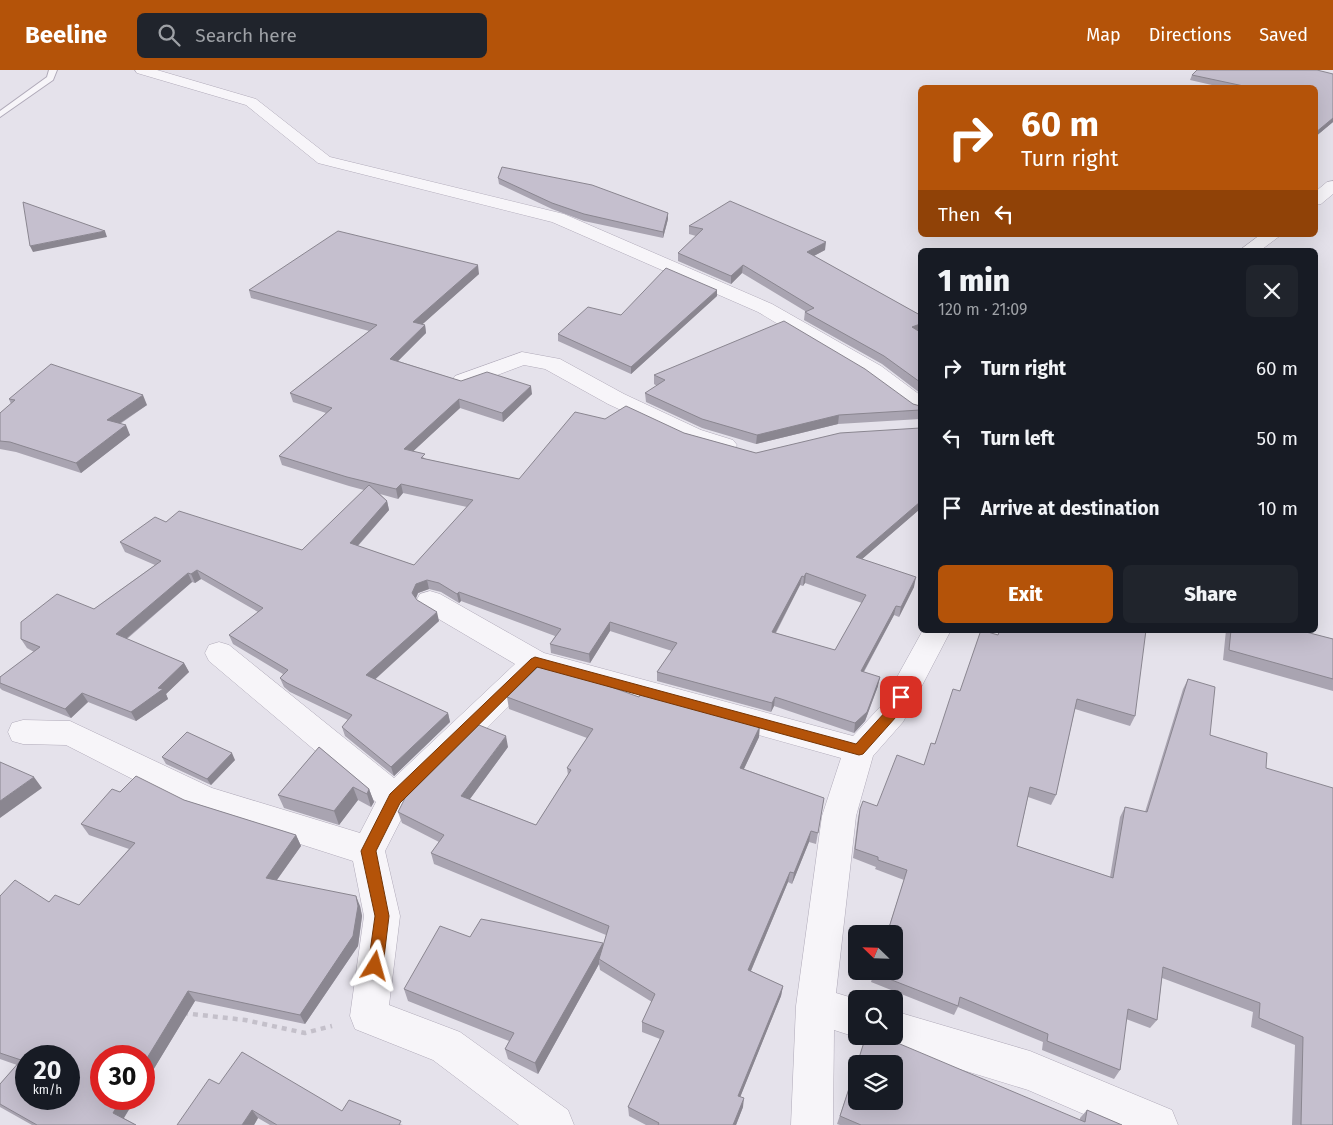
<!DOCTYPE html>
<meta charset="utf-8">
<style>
:root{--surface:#171b24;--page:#20242c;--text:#f1f3f6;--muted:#9ea1a6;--accent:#b45309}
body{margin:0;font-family:"Fira Sans",sans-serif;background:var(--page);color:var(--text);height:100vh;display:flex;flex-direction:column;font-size:19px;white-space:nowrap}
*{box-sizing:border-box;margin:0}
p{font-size:16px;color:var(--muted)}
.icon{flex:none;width:28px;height:28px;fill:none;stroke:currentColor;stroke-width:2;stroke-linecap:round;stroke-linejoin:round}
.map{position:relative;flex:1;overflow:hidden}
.details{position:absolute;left:918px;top:178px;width:400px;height:385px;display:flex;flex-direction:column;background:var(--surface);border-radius:8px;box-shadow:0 5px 20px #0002}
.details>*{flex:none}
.guide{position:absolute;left:918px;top:15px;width:400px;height:152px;border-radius:8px;box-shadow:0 5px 20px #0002;background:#b45309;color:#fff;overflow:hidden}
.needle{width:32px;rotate:293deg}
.fabs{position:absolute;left:848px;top:855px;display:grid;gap:10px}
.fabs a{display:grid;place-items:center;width:55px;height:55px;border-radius:8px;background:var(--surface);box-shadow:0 5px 20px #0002;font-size:25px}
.speed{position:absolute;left:15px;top:975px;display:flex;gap:10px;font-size:25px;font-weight:700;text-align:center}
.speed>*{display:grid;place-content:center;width:65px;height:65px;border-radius:50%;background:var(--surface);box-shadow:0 5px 20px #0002;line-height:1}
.speed small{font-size:12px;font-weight:400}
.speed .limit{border:8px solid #d22;background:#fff;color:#111}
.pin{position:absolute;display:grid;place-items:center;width:42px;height:42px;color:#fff;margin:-21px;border-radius:10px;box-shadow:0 2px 8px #0006}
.me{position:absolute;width:55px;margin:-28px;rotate:8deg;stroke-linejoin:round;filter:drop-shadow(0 0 4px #0008)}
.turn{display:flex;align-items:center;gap:18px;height:105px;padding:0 20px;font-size:22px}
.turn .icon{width:65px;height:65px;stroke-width:2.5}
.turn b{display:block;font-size:35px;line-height:42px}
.then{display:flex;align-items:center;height:48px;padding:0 20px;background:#0003;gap:10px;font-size:19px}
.round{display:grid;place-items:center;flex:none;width:52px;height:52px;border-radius:8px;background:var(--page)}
.headline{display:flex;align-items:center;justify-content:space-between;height:85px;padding:0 20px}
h1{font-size:30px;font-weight:800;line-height:38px}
.cta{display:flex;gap:10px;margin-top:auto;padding:10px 20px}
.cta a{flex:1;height:58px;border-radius:8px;background:var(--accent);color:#fff;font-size:20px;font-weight:800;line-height:58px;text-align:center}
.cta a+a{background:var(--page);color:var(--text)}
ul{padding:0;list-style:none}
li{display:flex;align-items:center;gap:15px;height:70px;padding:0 20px}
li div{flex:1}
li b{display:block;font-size:19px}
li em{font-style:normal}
header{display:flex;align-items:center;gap:30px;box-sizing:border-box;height:70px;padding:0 25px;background:var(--accent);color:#fff}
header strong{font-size:24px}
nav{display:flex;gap:28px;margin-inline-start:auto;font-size:18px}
.search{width:350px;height:45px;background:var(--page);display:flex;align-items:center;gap:12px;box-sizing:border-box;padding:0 18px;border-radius:8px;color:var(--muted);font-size:19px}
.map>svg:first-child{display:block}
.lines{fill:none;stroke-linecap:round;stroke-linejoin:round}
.service-casing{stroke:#b0aab9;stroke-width:2}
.minor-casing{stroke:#b0aab9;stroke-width:1}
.path{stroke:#c4c0ca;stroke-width:4.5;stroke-dasharray:5 5;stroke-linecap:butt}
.service{fill:#f7f5f9;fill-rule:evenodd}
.minor{fill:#f7f5f9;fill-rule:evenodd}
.wall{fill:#a9a4b1;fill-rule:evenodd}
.shaded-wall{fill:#8a8690}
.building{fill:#c5bfce;stroke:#8a8690;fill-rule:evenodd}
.route{fill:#b45309;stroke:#753606}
</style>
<header>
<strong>Beeline</strong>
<div class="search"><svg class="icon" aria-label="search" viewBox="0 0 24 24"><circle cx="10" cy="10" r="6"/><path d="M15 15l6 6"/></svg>Search here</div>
<nav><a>Map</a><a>Directions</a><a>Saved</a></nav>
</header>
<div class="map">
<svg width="1333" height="1055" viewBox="0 0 1333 1055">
<rect width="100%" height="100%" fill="#e5e2eb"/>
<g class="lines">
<defs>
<path id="service" d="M49,0H57L53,10L0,47V41L47,7Z"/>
<path id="minor" d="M135,0H157L256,29L330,87L564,144L772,234L881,296L920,325V343L912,341L865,306L758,242L552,152L318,93L246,35L137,3Z
M1333,111V124L1321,134L1315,135V122L1327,112Z
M1260,165H1281L1261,180H1240Z
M522,282L560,289L624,324L701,360L733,370L737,375L733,380L725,382L685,370L608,334L545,299L524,295L463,318L455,316L452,311L455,306Z
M430,521L440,524L544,583L853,666L881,636L923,560H951L903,652L873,686L856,746L836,923L856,929V966H858L856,967L834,960L833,1055H791L796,936L822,746L841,688L541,604L407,738L385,781L400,846L389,935L460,962L568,1040L574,1055H519L433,990L355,959L350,946L364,846L353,791L191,739L66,675L23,674L12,671L8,662L12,653L23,650L70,651L212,718L360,763L376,732L209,591L205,583L209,575L219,572L229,575L394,708L515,594L420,538L416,531L420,524Z
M894,941L1030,981L1172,1040L1178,1055H1109L1028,1020L894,979L880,974L877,966H894Z"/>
</defs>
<use href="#service" class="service-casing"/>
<use href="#minor" class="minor-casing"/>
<path class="path" d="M183,943L245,950L305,963L332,956"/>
<use href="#service" class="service"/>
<use href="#minor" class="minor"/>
</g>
<path class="wall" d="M1333,4V52L1315,67V18H1225L1190,10L1192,5Z
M498,108L668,143V149L663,168L584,151L552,139L499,114Z
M689,156L825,180L814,186L920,245V323L882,294L804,250L805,241L742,203L731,214L678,191V183L696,166L689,164Z
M479,204L422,254L425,255L426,263L398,291L461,311L532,324L503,352L460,338L413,381L426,389L519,409L605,349L684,363L756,383L920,358V439L862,489L914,517L899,547L894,545L864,602L878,616L865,651L854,663L774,636L771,642L657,611V602L672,581L610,561L590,593L551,583L550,574L555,566L461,531L459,533L441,522L429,519L418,523L416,529L439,551L374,609L448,643L450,652L394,706L345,666L342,657L348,650L290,622L284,617L280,608L283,604L233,574L229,565L258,542L201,509L195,513L192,512L127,569L184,593L189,602L166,624L168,629L136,651L88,632L71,648L2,620L0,618V607L34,582L27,578L21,569L94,539L155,495L125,482L120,472L166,452L302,480L364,420L349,416L282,395L279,386L326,343L293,332L290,323L369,261L251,228L249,220ZM403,423L467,437L414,495L358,476L389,440L387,431L380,424L398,429ZM805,513L862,533L835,580L776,563L800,515L803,516Z
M717,226L631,304L558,271V264Z
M654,305L913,334L920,336V349L838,354L756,374L702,358L646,332L645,323L657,316L654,314Z
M9,329L147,335L120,354L130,365L81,403L16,382L0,379V343L11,334Z
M1226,560H1298L1333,569V621L1223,590Z
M998,565L1135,646L1130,656L1075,639L1056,725L1051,735L1028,727L1017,776L1110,807L1120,747L1125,737L1145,742L1183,619L1188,609L1210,665L1266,698L1333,1055H1292L1295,975L1251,957L1253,942L1162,908L1157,950L1150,958L1126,949L1120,1000L1114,1009L1042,980L1043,972L958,937L954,945L871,912L904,810L875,799L876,797L853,788L858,748L860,739L877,736L924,695L960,621Z
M507,627H639L759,667L744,699L824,728L816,774L809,772L792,814L788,812L751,901L783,916L781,926L740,1027L743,1037L736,1055H646L629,1046L628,1037L660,969L642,962V952L652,932L600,900L599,894L538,1004L508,989L505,979L509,971L408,931L404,919L470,867L603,876L606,865L434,794L431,783L439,772L402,753L398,742L508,677L470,729L536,755L568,705L567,698L587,668L509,639Z
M319,677L369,719L374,732L371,737L358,730L339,755L284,738L278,725Z
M162,687L235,690L211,715L166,694Z
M120,722L184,730L296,765L301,776L277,810L360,836L362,846L358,876L305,954L195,931L124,1048L136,1055H32L0,1037V1014L17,995L0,989V826L79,835L129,779L89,765L81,754Z
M856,997L1080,1050V1048L1087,1040L1122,1055H840L837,1054Z
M219,1014L342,1041L403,1055H270L258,1048L254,1055H177Z"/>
<path class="shaded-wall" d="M1333,48V52L1315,67V63Z
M668,143V149L663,168V162Z
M105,161L107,167L33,182L30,176Z
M826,172L825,180L806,190L807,182Z
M478,195L479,204L415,261L413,252Z
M743,195L742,203L731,214V206Z
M717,220V226L631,304V297Z
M920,254V262L912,257Z
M425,255L426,263L391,298L390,289Z
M531,316L532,324L503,352L502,343Z
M143,325L147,335L111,359L107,350Z
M459,329L460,338L406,388L404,379Z
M839,345L838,354L756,374L757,365Z
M126,355L130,365L81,403L76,393Z
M401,414L403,423L398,429L396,419Z
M387,431L389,440L352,482L350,473Z
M920,432V439L854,496L856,487Z
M197,500L201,509L195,513L191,504Z
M188,503L192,512L121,573L116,564Z
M806,503L805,513L803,516L804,507Z
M802,506L800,515L771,571L772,562Z
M916,507L914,517L899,547L901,537Z
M427,510L429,519L418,523L414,532L412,523L416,514Z
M459,522L461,531L459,533L457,524Z
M896,536L894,545L859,610L861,601Z
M437,542L439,551L369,615L366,605Z
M610,552V561L590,593L589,584Z
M184,593L189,602L166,624L168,629L136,651L131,642L158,618Z
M880,607L878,616L865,651L854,663L855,653Z
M82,623L88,632L71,648L65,639Z
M775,627L774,636L771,642L772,633Z
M448,643L450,652L394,706L391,697Z
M760,656L759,667L739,709L740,698Z
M506,666L508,677L464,737L461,726Z
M232,683L235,690L211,715L207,709Z
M34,707L42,718L0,748V731Z
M353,717L358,730L339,755L334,741Z
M369,719L374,732L371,737L367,724Z
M811,761L809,772L792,814L794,803Z
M296,765L301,776L271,818L266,808Z
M790,802L788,812L747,910L748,900Z
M356,826L360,836L362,846L358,876L305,954L300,945Z
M603,873L604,885L599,889V894L538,1004L535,993Z
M783,916L781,926L737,1035L738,1026Z
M188,921L195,931L144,1015V993Z
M744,1028L743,1037L736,1055H733Z
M121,1029H135L122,1051L113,1043Z
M252,1040L258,1048L254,1055H242Z"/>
<path class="building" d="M1197,0H1317L1333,4V48L1315,63V18H1253L1192,5Z
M502,97L592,115L668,143L663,162L584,144L552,133L498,108Z
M730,131L826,172L807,182L920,245V254L912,257L920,262V312L884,286L805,242L814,238L743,195L731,206L678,183L703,159L689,156Z
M23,132L105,161L30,176Z
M338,161L478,195L413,252L425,255L390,289L461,311L487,302L531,316L502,343L459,329L404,379L425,384L421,388L519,409L575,342L605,349L626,336L684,363L756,383L840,363L920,358V432L856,487L916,507L901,537L896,536L861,601L880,607L867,642L855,653L775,627L772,633L657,602L677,573L610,552L589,584L550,574L561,559L459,522L457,524L439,513L427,510L416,514L412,523L417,530L437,542L366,605L448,643L391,697L342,657L352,645L287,613L280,608L288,600L229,565L263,538L197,500L191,504L188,503L116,564L184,593L158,618L163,619L131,642L82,623L65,639L0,613V607L40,577L21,569V552L57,524L94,539L161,491L120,472L155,447L166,452L179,441L302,480L369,415L387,431L350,473L414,495L473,430L401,414L396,419L347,407L279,386L332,338L290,323L377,255L249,220ZM806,503L866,525L835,580L772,562L802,506L804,507Z
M666,198L717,220L631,297L558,264L588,237L621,245Z
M784,251L865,299L913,334L920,336V340L839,345L757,365L702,349L645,323L665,310L654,305Z
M51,294L143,325L107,350L126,355L76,393L10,372L0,371V343L15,330L9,329Z
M981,560L998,565L1000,560H1146L1135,646L1077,629L1056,725L1030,717L1017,776L1113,808L1125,737L1147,742L1188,609L1215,617L1210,665L1267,683L1266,698L1333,718V1055H1301L1303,967L1259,948L1260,933L1163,897L1157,950L1128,939L1120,1000L1047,971L1048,964L960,927L958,936L874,903L875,901H894V864H887L907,800L878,790V787L855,779L860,739L863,731L877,736L897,685L924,695L931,673L935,674L953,619L960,621Z
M1231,560H1298L1333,569V609L1229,580Z
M540,595L575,604L639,627L641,623L760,656L740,698L824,728L818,763L811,761L794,803L790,802L748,900L783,916L738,1026L744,1028L733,1055H658L659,1053L628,1037L664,961L642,952L655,924L599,889L609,856L431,783L444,765L398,742L405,728L479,655L506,666L461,726L536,755L571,700L567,698L593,659L507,627Z
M187,662L232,683L207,709L162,687Z
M319,677L369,719L367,724L353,717L334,741L278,725Z
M0,692L34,707L0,731Z
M136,706L184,730L296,765L266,808L356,826L358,836L353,866L300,945L188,921L144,993V986H101V1029H121L113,1043L136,1055H37L0,1034V1014L21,990L0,983V826L15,810L49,832L55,825L79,835L135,773L81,754L112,719L120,722ZM26,986H69V1029H26Z
M481,849L603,873L535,993L505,979L514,963L404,919L440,856L470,867Z
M866,966H881L1085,1052L1087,1040L1122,1055H861L840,1046L856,997V1031H894V994H857Z
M242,982L342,1041L349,1030L401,1051L399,1055H277L252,1040L242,1055H177L209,1009L219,1014Z"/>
<path class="route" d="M535,587L856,674L887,640L896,624H905L907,627L896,647L863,684L859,685L537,597L400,733L376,781L389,846L383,896L381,901L375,903L370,901L368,896L375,846L361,781L390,724L531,589Z"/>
</svg>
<div class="fabs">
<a><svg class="needle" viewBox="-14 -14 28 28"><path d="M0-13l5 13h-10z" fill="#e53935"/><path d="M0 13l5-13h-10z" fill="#9ea1a6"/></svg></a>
<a><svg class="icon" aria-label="search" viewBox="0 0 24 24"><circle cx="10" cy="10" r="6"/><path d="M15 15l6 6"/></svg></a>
<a><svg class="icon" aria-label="layers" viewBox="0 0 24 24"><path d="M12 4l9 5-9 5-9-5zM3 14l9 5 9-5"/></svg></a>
</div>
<div class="speed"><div>20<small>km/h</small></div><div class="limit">30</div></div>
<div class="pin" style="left:901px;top:627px;background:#d93025"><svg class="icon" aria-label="arrive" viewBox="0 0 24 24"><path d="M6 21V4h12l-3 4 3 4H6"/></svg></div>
<svg class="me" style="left:375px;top:896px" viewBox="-20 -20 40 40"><path d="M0-17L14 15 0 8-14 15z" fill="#b45309" stroke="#fff" stroke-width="4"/></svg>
<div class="guide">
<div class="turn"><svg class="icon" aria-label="right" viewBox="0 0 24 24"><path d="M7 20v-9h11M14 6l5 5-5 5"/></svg><div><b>60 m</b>Turn right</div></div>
<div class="then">Then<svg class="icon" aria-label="left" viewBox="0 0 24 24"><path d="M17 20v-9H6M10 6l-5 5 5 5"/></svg></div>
</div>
<section class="details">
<div class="headline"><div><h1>1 min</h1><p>120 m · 21:09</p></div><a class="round"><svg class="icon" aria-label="close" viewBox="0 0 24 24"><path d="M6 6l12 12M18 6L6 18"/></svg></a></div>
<ul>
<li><svg class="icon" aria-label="right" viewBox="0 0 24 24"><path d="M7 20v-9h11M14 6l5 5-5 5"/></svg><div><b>Turn right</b></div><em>60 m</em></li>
<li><svg class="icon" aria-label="left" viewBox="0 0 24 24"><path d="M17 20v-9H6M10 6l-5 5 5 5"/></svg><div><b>Turn left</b></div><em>50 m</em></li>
<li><svg class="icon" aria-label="arrive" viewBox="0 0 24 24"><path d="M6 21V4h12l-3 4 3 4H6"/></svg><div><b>Arrive at destination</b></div><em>10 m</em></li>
</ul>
<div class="cta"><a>Exit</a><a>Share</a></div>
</section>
</div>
